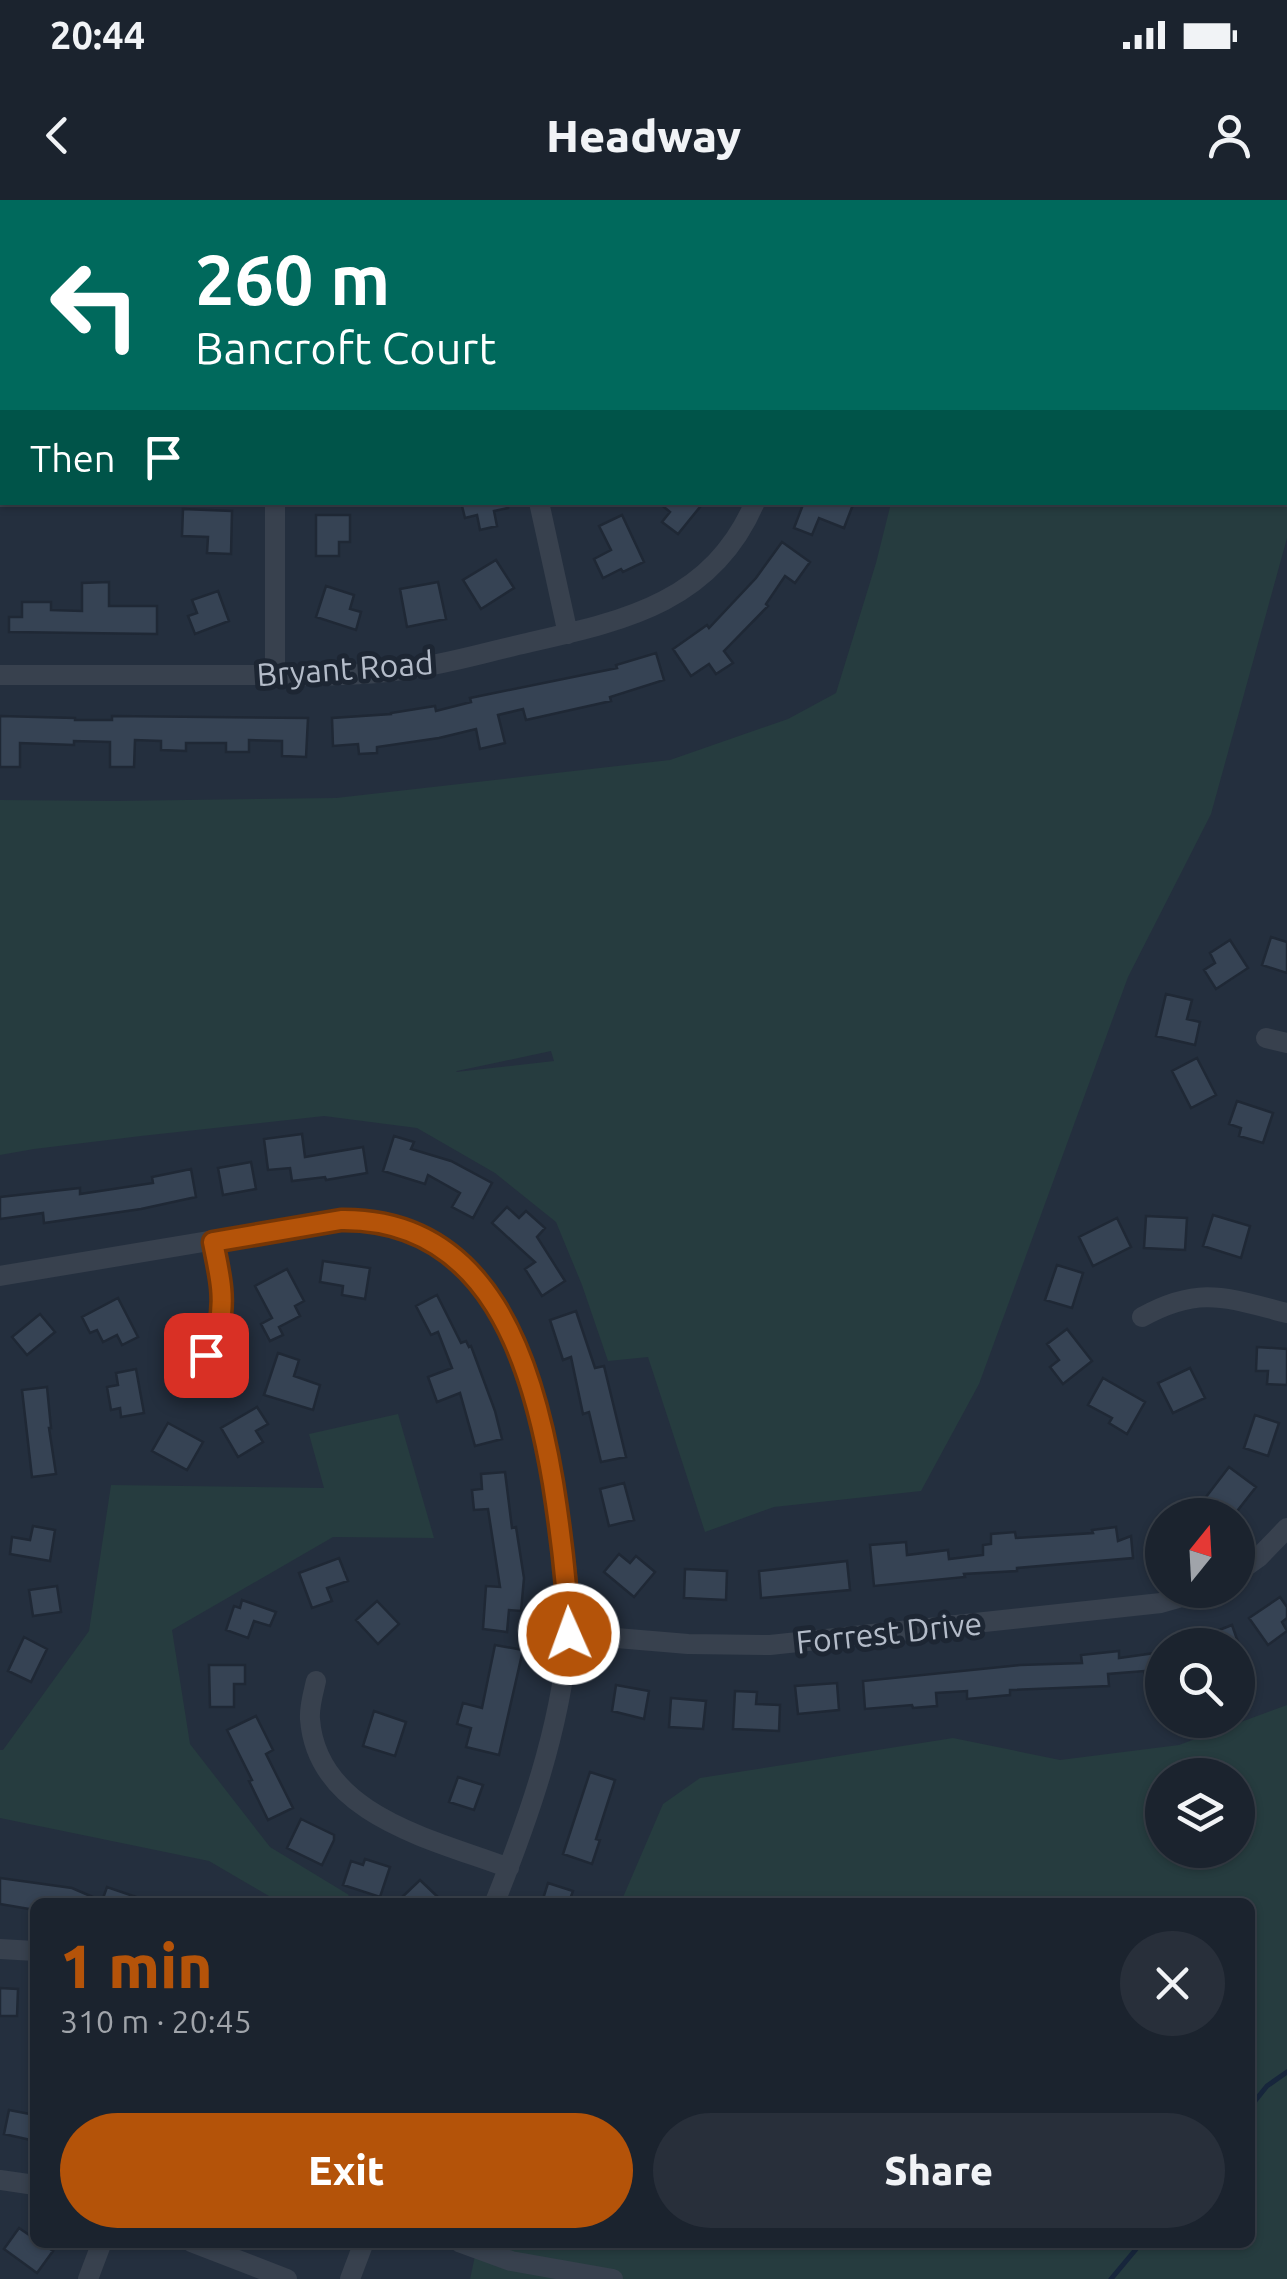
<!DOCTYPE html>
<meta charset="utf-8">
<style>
:root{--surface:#1b232e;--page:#282f3a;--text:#f1f3f6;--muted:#a0a4aa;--line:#39404a;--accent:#b45309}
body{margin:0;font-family:Ubuntu,sans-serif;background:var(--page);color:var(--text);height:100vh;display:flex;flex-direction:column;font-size:38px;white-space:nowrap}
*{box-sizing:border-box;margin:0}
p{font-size:32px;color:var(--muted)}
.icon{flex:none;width:55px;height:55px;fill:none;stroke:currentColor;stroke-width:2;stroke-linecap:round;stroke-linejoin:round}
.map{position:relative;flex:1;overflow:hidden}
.sheet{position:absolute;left:30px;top:1698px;width:1225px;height:350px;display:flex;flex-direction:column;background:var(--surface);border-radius:15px;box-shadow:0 2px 8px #0004,0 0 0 2px var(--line)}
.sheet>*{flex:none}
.guide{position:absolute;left:0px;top:0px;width:1288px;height:305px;box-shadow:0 2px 8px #0004,0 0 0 2px var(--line);background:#00695c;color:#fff;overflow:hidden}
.needle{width:65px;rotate:18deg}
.buttons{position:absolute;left:1145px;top:1298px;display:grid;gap:20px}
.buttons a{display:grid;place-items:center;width:110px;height:110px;border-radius:50%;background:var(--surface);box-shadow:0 2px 8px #0004,0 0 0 2px var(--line);font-size:50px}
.pin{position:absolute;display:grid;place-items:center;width:85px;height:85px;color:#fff;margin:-42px;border-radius:20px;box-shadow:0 5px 15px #0006}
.me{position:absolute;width:110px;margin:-55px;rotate:358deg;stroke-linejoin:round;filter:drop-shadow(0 0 8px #0008)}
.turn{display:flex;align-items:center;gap:35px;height:210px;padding:0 30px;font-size:45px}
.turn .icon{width:130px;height:130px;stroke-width:2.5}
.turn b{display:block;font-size:70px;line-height:85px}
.then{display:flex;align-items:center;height:95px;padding:0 30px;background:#0003;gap:20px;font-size:38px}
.round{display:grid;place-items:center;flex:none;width:105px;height:105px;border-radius:52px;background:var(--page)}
.headline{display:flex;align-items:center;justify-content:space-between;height:170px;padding:0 30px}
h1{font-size:60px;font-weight:800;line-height:75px;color:var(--accent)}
.primary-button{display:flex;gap:20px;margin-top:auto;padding:20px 30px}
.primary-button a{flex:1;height:115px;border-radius:60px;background:var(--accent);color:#fff;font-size:40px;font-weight:800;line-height:115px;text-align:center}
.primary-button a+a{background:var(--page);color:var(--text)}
.status{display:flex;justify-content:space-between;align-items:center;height:70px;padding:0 50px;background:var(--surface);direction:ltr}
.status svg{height:28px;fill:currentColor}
header{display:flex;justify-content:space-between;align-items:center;height:130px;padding:0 30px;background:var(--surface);font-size:45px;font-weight:800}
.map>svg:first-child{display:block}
.green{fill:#263c3f;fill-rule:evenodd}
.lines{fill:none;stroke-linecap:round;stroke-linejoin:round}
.stream{stroke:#17263c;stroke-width:5}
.building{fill:#364354;stroke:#1f2835;stroke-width:2.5}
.minor{stroke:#38414e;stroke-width:20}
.route-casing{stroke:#753606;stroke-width:25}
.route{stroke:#b45309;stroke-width:18}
.labels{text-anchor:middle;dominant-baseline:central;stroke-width:10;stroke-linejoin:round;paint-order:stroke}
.street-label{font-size:32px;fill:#b4bcc9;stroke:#1d2633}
</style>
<div class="status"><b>20:44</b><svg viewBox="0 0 49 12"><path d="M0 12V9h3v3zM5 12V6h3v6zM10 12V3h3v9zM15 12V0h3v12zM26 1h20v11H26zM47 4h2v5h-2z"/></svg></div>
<header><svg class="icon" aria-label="back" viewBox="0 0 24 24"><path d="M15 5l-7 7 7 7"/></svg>Headway<svg class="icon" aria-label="person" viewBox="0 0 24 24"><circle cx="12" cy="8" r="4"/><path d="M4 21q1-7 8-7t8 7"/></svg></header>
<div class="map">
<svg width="1287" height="2079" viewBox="0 0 1287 2079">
<rect width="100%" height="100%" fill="#242f3e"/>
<path class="green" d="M962,0H1287V338L1211,614L1128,777L979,1184L921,1291L774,1307L705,1332L648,1157L608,1161L582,1085L556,1022L495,973L417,928L324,916L141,936L34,949L0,955V600L114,601L336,598L670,560L788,519L836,493L876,363L891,303L1285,302V2H962ZM551,851L554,861L456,872L457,871Z
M398,1214L434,1338L333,1337L172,1430L190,1544L270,1647L349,1695L344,1702H279L209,1661L0,1618V1550H3L89,1431L111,1285L324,1288L309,1234Z
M1287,1505V2079H470L478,2042H1250V1702H621L663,1604L700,1578L953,1538L1060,1560L1179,1545ZM1162,1575H1238V1650H1162Z"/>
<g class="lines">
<path class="stream" d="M1250,1907L1267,1886L1287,1872
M1111,2079L1142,2042"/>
</g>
<path class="building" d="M461,302H508V308L494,311L497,326L480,330L477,315L465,318Z
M658,302H704L678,334L662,322L670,312Z
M804,302H854L844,328L819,318L812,335L794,328Z
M183,309L232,311L231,354L207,353L208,337L182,336Z
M316,315H350V342H339V356H316Z
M622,315L644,362L623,372L621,369L603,378L594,359L611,350L599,326Z
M782,342L810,362L795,383L785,376L766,404L768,406L724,451L733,463L716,474L709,464L691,476L673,449L707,425L709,428L756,378Z
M496,360L514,388L481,409L463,380Z
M109,382V406H157V434L9,432V417H22V402H51V410L82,411V383Z
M438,382L446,419L407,427L400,389Z
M326,386L354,395L350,409L361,412L356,430L316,417Z
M218,391L229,421L195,434L188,416L197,413L192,400Z
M656,453L664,480L610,497L611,501L526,520L523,509L498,515L505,543L480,549L476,529L439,538L377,547V553L359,554L358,544L333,546L332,518L391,514V513L435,506L436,511L471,502L470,498L617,468L616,465Z
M0,516L75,518V520H112V516L308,518L306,557L282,556V541L249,540V552H226V543H186V551L161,550V541L135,540L134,567H110V542L74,541V545L20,543V567H0Z
M1271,737L1287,742V773L1262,765Z
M1230,740L1248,768L1216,789L1204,770L1215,763L1210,753Z
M1166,794L1192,800L1187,819L1200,822L1195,845L1156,836Z
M1197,858L1216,895L1191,908L1172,871Z
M1237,901L1273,913L1263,943L1239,936L1241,928L1229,924Z
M302,934L305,957L363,947L367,973L326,980L325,977L292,981L290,968L268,970L264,939Z
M394,936L414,942L411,949L451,961L492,983L473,1018L452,1007L460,993L428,975L425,984L383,971Z
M251,962L256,989L223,995L218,968Z
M191,969L196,997L141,1009L44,1023L43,1013L0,1019V997L80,988V994L153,983L152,977Z
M507,1007L519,1018L526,1011L545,1028L537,1037L565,1081L542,1096L525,1069L535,1062L492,1023Z
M1213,1015L1250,1026L1241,1058L1203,1046Z
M1146,1016L1187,1018L1185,1050L1144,1048Z
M1117,1018L1131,1047L1093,1066L1079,1037Z
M323,1061L370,1068L365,1099L342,1095L343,1086L320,1082Z
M1057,1065L1083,1073L1072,1108L1045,1100Z
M287,1069L304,1101L295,1106L300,1116L279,1127L283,1135L270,1141L261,1124L272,1118L255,1086Z
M437,1095L461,1143L466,1141L469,1147L471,1146L495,1211L502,1239L475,1246L460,1193L437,1202L428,1177L452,1168L438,1132L431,1135L416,1106Z
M118,1098L138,1137L122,1145L117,1135L103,1142L97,1130L90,1133L82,1117Z
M576,1111L595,1168L604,1166L626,1257L601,1262L589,1212L583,1214L571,1157L563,1160L550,1120Z
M40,1114L55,1132L27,1155L12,1137Z
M1067,1129L1092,1161L1063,1184L1050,1167L1059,1160L1047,1144Z
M1257,1147L1287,1149V1185L1267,1184L1268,1171H1256Z
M278,1153L299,1160L294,1176L320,1185L313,1210L264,1195Z
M1190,1168L1205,1198L1173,1213L1158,1183Z
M136,1169L144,1213L121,1217L120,1208L111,1210L107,1187L118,1185L116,1173Z
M1103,1178L1145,1202L1127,1234L1109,1223L1112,1218L1088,1205Z
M47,1187L51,1228H49L56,1274L32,1277L22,1190Z
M257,1207L268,1224L256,1231L263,1242L238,1257L221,1228Z
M1255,1215L1279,1223L1268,1256L1244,1248Z
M168,1223L203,1242L187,1270L152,1251Z
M1229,1267L1256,1287L1234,1315H1229L1206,1297Z
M505,1272L512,1328L516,1327L524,1378L521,1411L509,1410L507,1432L483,1429L486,1386L500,1387L488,1309L474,1310L472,1290L482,1289L481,1274Z
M624,1283L634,1320L609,1326L600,1289Z
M33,1326L55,1330L50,1361L10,1354L12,1337L30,1340Z
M1116,1327L1118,1341L1131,1336L1133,1358L1017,1368V1371L964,1374L965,1377L874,1386L870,1345L906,1342L907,1355L948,1350L949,1359L983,1355V1345L991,1344V1334L1015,1332L1016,1338L1093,1333L1092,1330Z
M619,1354L630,1363L636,1356L655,1372L634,1397L604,1372Z
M339,1358L348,1381L327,1388L332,1401L312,1408L299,1373Z
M847,1361L850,1390L761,1398L759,1371Z
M685,1369L727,1371L726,1400L684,1398Z
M57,1386L61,1412L33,1416L29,1390Z
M1280,1397L1287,1407V1418L1282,1422L1287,1431L1268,1445L1249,1418Z
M242,1400L276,1412L270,1426L254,1421L248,1438L226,1430L234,1406L240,1408Z
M377,1401L399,1424L378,1444L356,1420Z
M1232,1425L1239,1445H1183V1444Z
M24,1437L47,1449L31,1482L8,1471Z
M495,1445L523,1450L499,1555L466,1547L471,1528L457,1524L463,1503L482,1508Z
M1119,1451V1458L1162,1452V1475L1145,1478L1144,1471L1108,1474L1109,1486L1010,1490V1495L967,1499V1491L936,1493L937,1506L913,1508L912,1505L865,1509L863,1481L1020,1465L1082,1463L1081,1455Z
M209,1465H245V1484H234V1507H210Z
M837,1483L839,1510L798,1514L795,1486Z
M616,1485L649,1491L644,1519L612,1511Z
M735,1491L757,1492L756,1504L780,1505L779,1531L733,1529Z
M671,1498L706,1501L703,1529L669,1527Z
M374,1511L406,1522L395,1556L363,1546Z
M256,1516L273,1550L266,1554L293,1608L268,1620L249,1581L252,1580L227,1530Z
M590,1572L615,1580L596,1639L600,1640L592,1664L563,1654Z
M458,1577L483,1585L474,1610L449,1602Z
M301,1619L334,1635V1640L322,1665L287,1648Z
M365,1659L390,1667L380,1697L343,1685L351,1661L363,1665Z
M0,1678L72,1688L102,1701L107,1687L145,1700L144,1702H35V1710L0,1704Z
M420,1680L443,1702H397Z
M548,1683L573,1691L569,1702H542Z
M0,1788L18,1789L17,1816H0Z
M9,1910L35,1915V1941L4,1934Z
M19,2028L35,2039V2042H40L53,2051L37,2073L4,2049Z"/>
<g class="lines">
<path class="minor" d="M835,2L836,0
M275,302V475
M539,302L568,434
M0,475C78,475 157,475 235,475C290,475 347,478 402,470C444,465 486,452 527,443C623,421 712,403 755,302
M1266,838L1287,843
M0,1076L341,1019C496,1019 535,1172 555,1297C563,1343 573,1393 568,1440C559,1532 529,1617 495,1702
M1142,1117C1200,1085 1227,1098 1287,1113
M207,1155C211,1145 216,1135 219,1124C226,1097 218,1069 213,1042
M1238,1372L1259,1357L1287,1328
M569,1434L688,1444L770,1445L1161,1403L1207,1390
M316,1481C313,1494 309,1507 310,1519C317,1616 436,1640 509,1668
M0,1749L35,1751
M0,1980L35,1985
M191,2042L287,2079
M459,2042L511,2061L613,2079
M88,2079L102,2042
M350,2079L364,2042"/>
</g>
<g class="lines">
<defs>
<path id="route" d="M206,1155C210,1145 216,1135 219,1124C226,1097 218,1068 213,1042L341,1020C489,1018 533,1162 553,1283C561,1334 567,1383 569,1434"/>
</defs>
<use href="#route" class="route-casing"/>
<use href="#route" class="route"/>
</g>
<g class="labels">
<g class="street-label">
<text transform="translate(345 468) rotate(-4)">Bryant Road</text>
<text transform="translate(889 1432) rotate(-6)">Forrest Drive</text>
</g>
</g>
</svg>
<div class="buttons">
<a><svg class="needle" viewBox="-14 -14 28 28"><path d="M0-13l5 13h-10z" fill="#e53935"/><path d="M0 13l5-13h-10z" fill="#a0a4aa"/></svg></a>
<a><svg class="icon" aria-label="search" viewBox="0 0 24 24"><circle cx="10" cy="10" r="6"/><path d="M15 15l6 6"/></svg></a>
<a><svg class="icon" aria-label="layers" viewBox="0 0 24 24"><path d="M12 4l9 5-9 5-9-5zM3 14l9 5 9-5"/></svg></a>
</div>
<div class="pin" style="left:206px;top:1155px;background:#d93025"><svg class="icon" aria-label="arrive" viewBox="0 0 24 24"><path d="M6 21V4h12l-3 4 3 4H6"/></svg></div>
<svg class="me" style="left:569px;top:1434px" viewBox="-20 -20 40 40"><circle r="17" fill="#b45309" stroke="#fff" stroke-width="3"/><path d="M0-11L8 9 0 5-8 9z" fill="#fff"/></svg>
<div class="guide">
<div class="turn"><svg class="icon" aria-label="left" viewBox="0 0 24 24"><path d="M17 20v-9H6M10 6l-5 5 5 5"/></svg><div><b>260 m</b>Bancroft Court</div></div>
<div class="then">Then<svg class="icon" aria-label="arrive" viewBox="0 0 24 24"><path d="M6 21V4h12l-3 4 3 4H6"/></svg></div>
</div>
<section class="sheet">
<div class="headline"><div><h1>1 min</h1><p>310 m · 20:45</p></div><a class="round"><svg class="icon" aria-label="close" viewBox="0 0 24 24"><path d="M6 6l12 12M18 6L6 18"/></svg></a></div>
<div class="primary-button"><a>Exit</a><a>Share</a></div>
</section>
</div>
